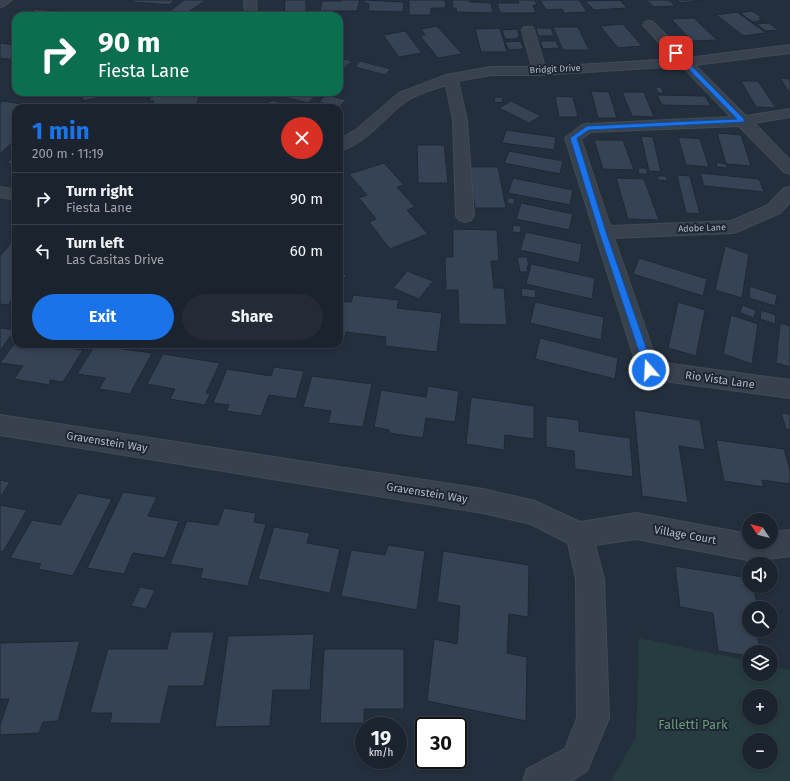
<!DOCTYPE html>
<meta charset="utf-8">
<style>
:root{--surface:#1b232e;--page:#242b36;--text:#f1f3f6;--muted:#a0a4aa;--line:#39404a;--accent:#1a73e8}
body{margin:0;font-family:"Fira Sans",sans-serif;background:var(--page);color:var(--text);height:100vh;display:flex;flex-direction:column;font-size:15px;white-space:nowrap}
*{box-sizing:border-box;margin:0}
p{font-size:13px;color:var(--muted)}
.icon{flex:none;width:22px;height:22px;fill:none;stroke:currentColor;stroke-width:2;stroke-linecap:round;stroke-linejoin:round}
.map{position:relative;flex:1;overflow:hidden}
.details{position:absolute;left:12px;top:104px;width:331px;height:244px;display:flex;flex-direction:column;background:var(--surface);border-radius:12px;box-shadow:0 2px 6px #0003,0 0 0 1px var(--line)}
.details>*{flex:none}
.hud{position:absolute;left:12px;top:12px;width:331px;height:84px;border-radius:12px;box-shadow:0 2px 6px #0003,0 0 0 1px var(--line);background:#0b6e4f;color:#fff;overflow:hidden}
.needle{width:26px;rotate:305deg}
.controls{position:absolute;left:742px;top:513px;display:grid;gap:8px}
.controls a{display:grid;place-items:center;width:36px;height:36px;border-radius:50%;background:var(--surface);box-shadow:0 2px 6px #0003,0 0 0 1px var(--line);font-size:20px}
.speed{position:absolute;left:355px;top:717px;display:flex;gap:8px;font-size:20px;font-weight:700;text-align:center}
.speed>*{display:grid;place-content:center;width:52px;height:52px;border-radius:50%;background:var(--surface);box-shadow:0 2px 6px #0003,0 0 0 1px var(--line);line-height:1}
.speed small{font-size:10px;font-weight:400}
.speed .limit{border:2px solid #111;border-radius:6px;background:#fff;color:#111}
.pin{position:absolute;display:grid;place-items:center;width:34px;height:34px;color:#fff;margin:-17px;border-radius:8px;box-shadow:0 2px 6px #0006}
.me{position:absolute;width:44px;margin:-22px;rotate:341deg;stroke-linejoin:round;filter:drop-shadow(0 0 3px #0008)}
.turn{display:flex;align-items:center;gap:14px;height:84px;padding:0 20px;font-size:18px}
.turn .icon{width:52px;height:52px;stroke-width:2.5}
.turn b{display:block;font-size:28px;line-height:34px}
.round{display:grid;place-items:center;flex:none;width:42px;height:42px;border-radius:21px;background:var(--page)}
.headline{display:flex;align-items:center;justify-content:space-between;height:68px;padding:0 20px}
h1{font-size:24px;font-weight:700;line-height:30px;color:var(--accent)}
.primary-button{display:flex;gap:8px;margin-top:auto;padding:8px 20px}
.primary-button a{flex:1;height:46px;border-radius:24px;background:var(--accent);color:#fff;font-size:16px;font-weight:700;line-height:46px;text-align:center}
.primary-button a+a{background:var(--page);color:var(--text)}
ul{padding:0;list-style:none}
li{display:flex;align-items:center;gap:12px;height:52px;padding:0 20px;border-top:1px solid var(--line)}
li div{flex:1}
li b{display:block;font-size:15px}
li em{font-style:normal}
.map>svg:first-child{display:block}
.green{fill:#263c3f;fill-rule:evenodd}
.building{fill:#364354;stroke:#1f2835}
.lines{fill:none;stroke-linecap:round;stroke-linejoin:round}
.minor-casing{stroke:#414a57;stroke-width:2}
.minor{fill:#38414e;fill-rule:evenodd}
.route{fill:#1a73e8;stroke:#114b97}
.labels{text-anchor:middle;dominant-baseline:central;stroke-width:4;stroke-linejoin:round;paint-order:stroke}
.far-street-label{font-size:9px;fill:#b4bcc9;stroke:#1d2633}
.street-label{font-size:11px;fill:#b4bcc9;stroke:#1d2633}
.near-park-label{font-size:13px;fill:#6b9a76;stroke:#1d2633}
</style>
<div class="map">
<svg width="790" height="781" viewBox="0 0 790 781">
<rect width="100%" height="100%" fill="#242f3e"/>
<path class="green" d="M639,638L749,661V674H771V666L790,670V781H611L636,737ZM749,696H771V718H749ZM749,740H771V762H749Z"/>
<path class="building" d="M134,0H174L170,5L132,2Z
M184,0H206L187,13L170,11Z
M285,0H306V16H284Z
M342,0H360L357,11H320L322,1H341Z
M365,0L404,2L403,12L368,11L369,4L364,3Z
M409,0H445L446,8H431V15H409Z
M452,0H469L470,2L491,3L493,13L457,12L456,8L453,9Z
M518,0H535L537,5H533L536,13H500L497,3H519Z
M540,0H579L587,12L564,13L562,9L546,10Z
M620,0L627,8L594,10L585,1L624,0Z
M646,0H669L675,6L654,7Z
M676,0H706L681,3Z
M35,9L75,13L73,14L91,16H25Z
M752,11L763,18H759L763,20L753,22L740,13Z
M737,12L766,33L744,36L716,15Z
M694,18L717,40L692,41L671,19Z
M769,23L778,30L766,31L756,24Z
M623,24L642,46L618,48L600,26Z
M437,26L462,54L438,58L420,36L425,35L421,29Z
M553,27H578L589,50H563Z
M500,28L507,52H481L475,29Z
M536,28H551L554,36H538Z
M517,29L520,37H517L518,39H505L502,30Z
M405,31L412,40L422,53L399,57L383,35Z
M520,41L524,49L509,50L505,42Z
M540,41H556L559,48L543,49Z
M0,43L16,45V60L0,58Z
M339,58L352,61L339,73Z
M360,61L375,65L391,69L385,75L355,67Z
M780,78L790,79V94Z
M741,81H758L776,108L756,107Z
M655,87H661L664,93H658Z
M591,91L609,92L617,118H598Z
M81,92H115L116,94L83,101Z
M153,92H175L174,94H200L195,108H146L148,104H152L154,101H149Z
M284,92H320L308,103L279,96Z
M622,92H644L654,117L632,116Z
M326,95L332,96L346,100L339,107L319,102Z
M657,95L705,96L711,106L662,105Z
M555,96L573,97L578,117H559Z
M494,97H502L503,102L495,103Z
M274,100L284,108H252Z
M2,101L50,108H16V139L0,154V103Z
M511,101L541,116L529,123L499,108Z
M506,130L556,137L554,150L502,143Z
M717,133L741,135L751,166L726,164L727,168L717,167L716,162L726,164Z
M641,136L653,137L661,172L649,171Z
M678,137L700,139L709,167L686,165Z
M594,140H623L634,170L603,169Z
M417,145H444L448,183H418Z
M509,151L563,161L560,174L504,163Z
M16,154V164L7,163Z
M384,163L404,185L397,187L415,207L407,210L428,234L390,249L369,222L376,219L359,198L367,195L349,174Z
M469,167H498L506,208H475Z
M638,168H646L648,174H639Z
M700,173L759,179L764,192L704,186Z
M677,175L690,176L700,214L686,213Z
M657,176H666L668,181L658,180Z
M513,178L573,190L570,205L508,193Z
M616,178L644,179L659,220L628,219Z
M507,198H514L515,204H508Z
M521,203L573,214L569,230L516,219Z
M513,225L521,226V233L512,232Z
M453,229L497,230L499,261H491L494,288H504L507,325L459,324L458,290H446L445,257H453Z
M526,232L582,244L579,263L520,250Z
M16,237V294L8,305L0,304V256Z
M725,246L749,254L742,298L715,290Z
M517,257H527L529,266H527L528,272H520Z
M639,258L707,279L703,296L633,274Z
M531,264L595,278L592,299L526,284Z
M339,266L347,277L339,280Z
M407,271L433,281L419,299L393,288Z
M750,286L777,295L775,306L749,298Z
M522,288L536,290L535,298L521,296Z
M353,295L399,300L397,308L442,313L437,352L385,346L386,337L346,332L344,340L339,339V301L351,302Z
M535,302L604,317L601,340L530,323Z
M678,302L705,310L696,356L668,348Z
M742,305L756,310L754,318L740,313Z
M761,310L776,315L775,324L760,319Z
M731,315L758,324L752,364L723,354Z
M780,323L790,326V367L776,363Z
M0,328L15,330L0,351Z
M540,338L618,358L615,379L535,359Z
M16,341V344H46L83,350L63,382L50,380V385L14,379L23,366L0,363Z
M95,345L152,353L130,394L99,389L105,378L77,374Z
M163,354L220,363L206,393L210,394L205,405L170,399L175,389L147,384Z
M274,367L304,371L296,399L269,395L261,416L226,411L229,405L213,403L227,369L271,376Z
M312,376L372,384L363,427L328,423L331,411L303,407Z
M428,386L459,391L455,422L426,418L423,438L389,433V430L374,427L381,390L426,397Z
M471,397L534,406V439L505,435L504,450L466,444Z
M634,410L700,420L705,450L679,446L688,503L642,496Z
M781,413L790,414V430L786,429Z
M546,416L579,420V431L630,438L633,477L575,469L574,451L546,447Z
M716,440L784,449L790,470V484L762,480L764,487L724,481Z
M0,480L10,482L0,498Z
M123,492L157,497L148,516L179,521L165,558L133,553L124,574L87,568Z
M78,493L112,499L73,576L38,569L41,564L10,558L32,520L60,525Z
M0,505L27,510L3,552L0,551Z
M224,508L256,513L254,522L266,524L248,586L200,578L203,569L170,564L187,521L218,525Z
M274,527L310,533L307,543L340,549L330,593L258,579Z
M388,545L425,551L417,610L341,596L351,550L385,555Z
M443,551L529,565L528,617L509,614L507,653L527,657L526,721L427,701L434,639L457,644L460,606L437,602Z
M675,566L749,578V586H753L758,608H749V630H756L761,652H749V656L718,651L713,613L680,607Z
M140,587L155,590L146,609L131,606Z
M171,632H214L204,686H169L160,724L110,723L112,713H90L108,649H167Z
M314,634L310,690H273L270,726L215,727L228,636Z
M80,641L58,721L43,722L39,733L0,735V725L9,699H0V643Z
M324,649H404V709H364V723H320Z"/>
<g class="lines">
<defs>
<path id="minor" d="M0,0H12L4,6L0,7Z
M244,0H256L257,16H245Z
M649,21L653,22L688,58L790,45V53L695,65L746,116L790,109V117L754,123L790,160V174L784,172L739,126L591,132L581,139L610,226L731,221L768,205L784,188L790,187V202L780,213L739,231L733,233L614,238L657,362L790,380V398L649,379L641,376L638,370L565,138L582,125L587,124L731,117L682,66L540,75H491L458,81L467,120L474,216L471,220L465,222L459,220L456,216L453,120L446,85C434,89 419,93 408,100C385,115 367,144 339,151V140L357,129L399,93L446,75L491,67H532L522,30L524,27H532L534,30L545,67L675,59L643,25L645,22Z
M0,187L16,190V200L0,197Z
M0,415L483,489L535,501L580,522L636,513L749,534V542H771V532L790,530V556L753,561L636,539L595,545L604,579L609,718L587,771L571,781H523L527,769L565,749L577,718L576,579L568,543L531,524L483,513L0,435Z"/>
</defs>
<use href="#minor" class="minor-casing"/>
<use href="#minor" class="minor"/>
</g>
<path class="route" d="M674,52H678L744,119V122L589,130L577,138L606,232L654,370L649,373L645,370L599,232L570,138L587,126L737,119L674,54Z"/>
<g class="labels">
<g class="far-street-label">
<text transform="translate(555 69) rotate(-3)">Bridgit Drive</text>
<text transform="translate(702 228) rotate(-2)">Adobe Lane</text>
</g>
<g class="street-label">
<text transform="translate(720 380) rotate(8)">Rio Vista Lane</text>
<text transform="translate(107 442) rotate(9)">Gravenstein Way</text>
<text transform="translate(427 493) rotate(9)">Gravenstein Way</text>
<text transform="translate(685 535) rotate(10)">Village Court</text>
</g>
<g class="near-park-label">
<text x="693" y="724">Falletti Park</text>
</g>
</g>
</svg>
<div class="controls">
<a><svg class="needle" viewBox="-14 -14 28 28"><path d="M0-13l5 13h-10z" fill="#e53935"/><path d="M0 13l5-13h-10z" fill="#a0a4aa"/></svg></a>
<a><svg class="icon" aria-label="sound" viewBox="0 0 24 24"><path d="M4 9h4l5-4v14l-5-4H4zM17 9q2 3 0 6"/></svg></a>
<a><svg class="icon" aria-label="search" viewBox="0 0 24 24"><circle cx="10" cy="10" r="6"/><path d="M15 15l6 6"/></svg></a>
<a><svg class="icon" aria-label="layers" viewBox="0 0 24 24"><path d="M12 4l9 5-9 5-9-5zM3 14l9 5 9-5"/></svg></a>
<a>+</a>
<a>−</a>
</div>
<div class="speed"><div>19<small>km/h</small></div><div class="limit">30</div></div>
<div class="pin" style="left:676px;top:53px;background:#d93025"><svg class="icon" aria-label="arrive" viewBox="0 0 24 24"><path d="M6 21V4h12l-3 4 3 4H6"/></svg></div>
<svg class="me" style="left:649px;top:370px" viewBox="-20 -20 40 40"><circle r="17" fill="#1a73e8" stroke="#fff" stroke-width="3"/><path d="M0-11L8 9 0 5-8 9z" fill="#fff"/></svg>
<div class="hud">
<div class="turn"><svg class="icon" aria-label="right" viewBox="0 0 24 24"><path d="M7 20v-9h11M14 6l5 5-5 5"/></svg><div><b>90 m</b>Fiesta Lane</div></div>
</div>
<section class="details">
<div class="headline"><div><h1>1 min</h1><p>200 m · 11:19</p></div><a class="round" style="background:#d93025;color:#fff"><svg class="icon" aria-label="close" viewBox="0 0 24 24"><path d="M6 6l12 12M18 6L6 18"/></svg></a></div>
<ul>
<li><svg class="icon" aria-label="right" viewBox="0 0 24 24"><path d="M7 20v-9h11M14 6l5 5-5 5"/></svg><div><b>Turn right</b><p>Fiesta Lane</p></div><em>90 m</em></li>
<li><svg class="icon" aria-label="left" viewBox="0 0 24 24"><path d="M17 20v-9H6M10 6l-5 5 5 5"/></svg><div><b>Turn left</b><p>Las Casitas Drive</p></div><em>60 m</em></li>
</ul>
<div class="primary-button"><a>Exit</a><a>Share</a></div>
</section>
</div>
